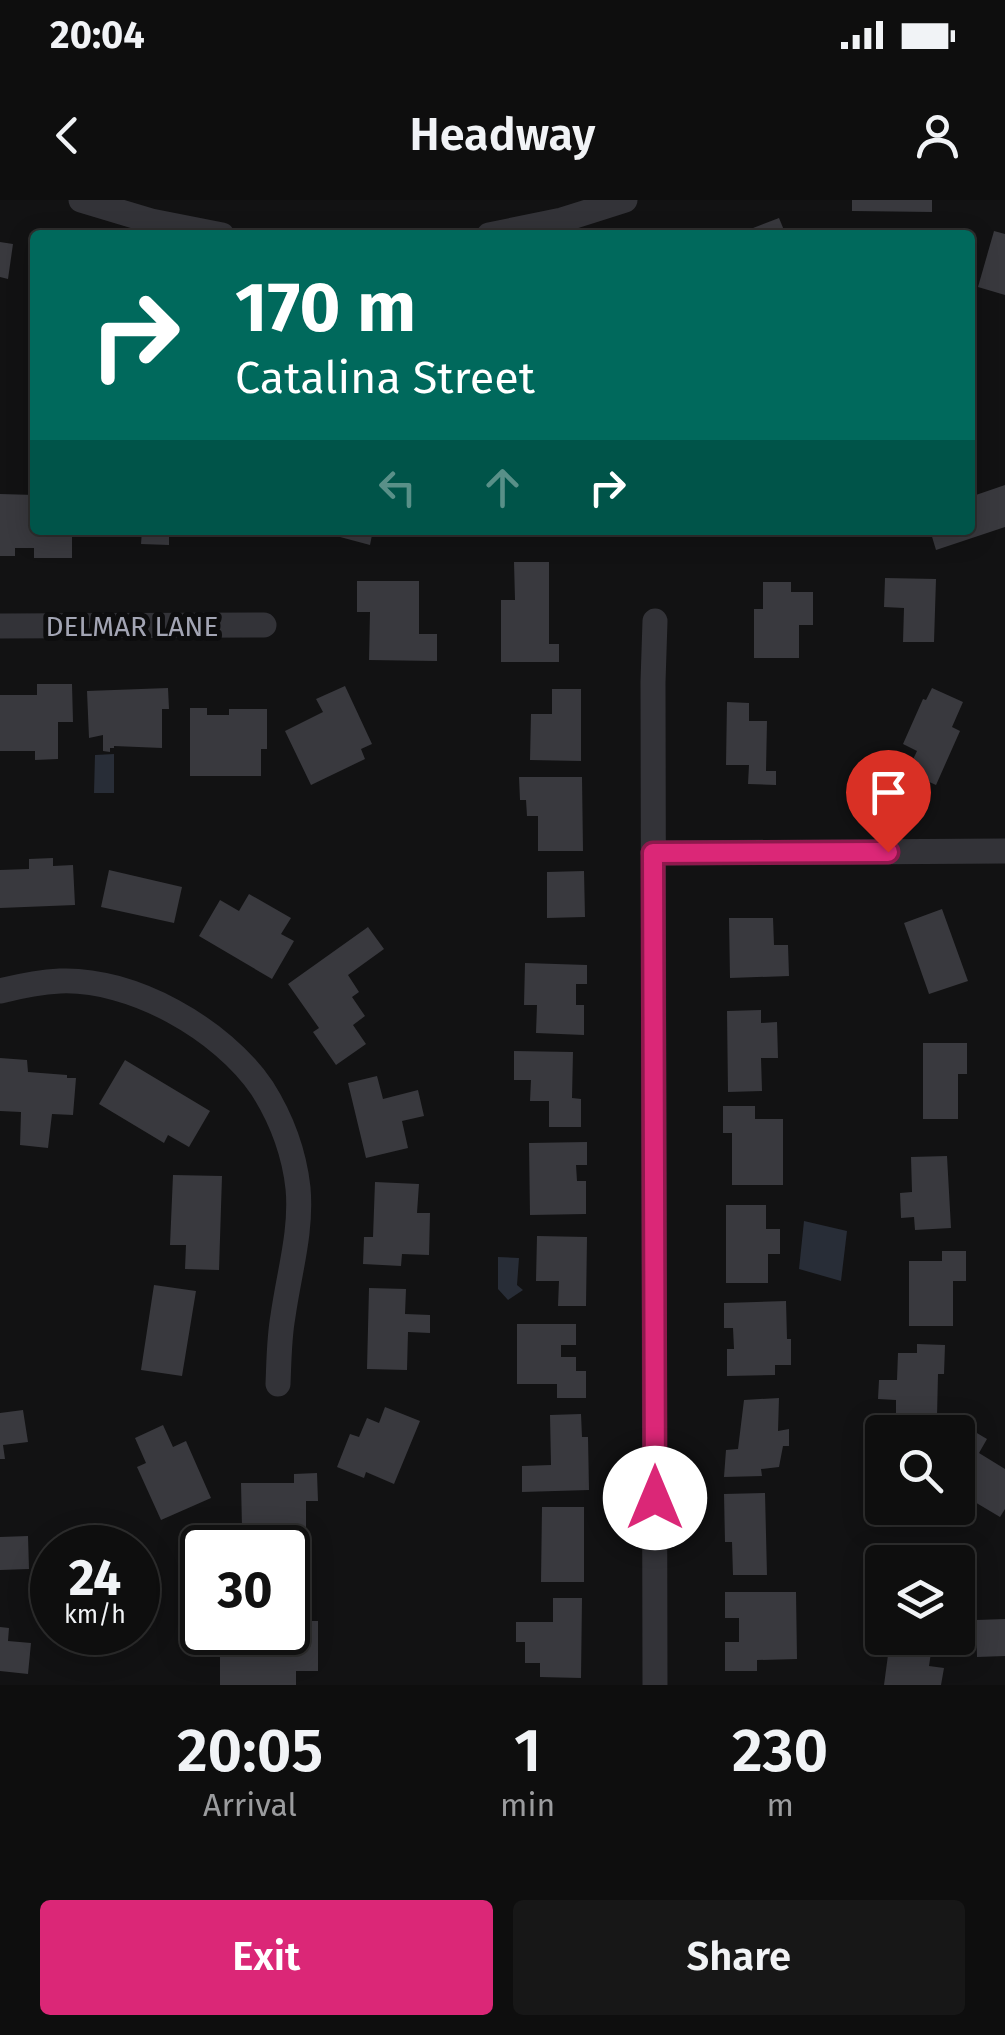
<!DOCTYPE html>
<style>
:root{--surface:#0e0e0e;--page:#171717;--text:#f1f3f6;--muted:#9b9c9e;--line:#2e2e2e;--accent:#db2777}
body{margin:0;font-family:"Fira Sans",sans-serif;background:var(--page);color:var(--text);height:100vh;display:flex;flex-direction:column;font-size:38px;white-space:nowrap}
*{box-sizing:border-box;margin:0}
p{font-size:32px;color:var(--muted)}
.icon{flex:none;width:55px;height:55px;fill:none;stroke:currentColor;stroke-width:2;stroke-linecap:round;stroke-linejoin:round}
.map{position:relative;height:1485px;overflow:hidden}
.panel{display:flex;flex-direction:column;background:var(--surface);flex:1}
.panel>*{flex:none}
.banner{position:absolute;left:30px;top:30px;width:945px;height:305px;border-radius:10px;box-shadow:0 5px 25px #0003,0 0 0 2px var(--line);background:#00695c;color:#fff;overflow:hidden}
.buttons{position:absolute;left:865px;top:1215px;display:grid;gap:20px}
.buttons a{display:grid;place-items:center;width:110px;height:110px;border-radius:10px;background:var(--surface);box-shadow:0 5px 25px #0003,0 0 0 2px var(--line);font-size:50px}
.speed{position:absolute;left:30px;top:1325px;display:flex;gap:20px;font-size:50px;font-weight:700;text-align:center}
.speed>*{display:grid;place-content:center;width:130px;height:130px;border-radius:50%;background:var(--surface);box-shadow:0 5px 25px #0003,0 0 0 2px var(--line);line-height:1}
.speed small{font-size:25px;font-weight:400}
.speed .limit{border:5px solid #111;border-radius:15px;background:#fff;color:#111}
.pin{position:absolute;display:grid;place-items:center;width:85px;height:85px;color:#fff;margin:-102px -42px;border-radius:50% 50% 50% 0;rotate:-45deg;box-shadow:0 0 10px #0007}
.pin .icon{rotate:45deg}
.me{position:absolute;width:110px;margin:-55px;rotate:0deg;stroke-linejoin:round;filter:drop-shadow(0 0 8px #0008)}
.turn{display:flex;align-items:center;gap:35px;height:210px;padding:0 40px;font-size:45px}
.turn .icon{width:130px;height:130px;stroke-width:2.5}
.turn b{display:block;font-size:70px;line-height:85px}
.lanes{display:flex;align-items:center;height:95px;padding:0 40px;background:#0003;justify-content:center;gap:50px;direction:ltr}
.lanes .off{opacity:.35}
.eta{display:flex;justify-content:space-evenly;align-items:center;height:170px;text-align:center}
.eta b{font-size:60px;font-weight:600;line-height:70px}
.primary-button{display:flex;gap:20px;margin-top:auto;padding:20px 40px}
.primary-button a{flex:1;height:115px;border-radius:10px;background:var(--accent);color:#fff;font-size:40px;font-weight:600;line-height:115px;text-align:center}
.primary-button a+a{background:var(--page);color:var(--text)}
.status{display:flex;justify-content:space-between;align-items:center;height:70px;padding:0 50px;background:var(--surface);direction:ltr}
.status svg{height:28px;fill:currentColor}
header{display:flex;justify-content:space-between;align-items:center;height:130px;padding:0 40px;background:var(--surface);font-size:45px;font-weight:600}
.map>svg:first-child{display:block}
.water{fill:#282d37}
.building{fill:#39393e}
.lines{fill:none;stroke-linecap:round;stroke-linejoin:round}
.street{stroke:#333338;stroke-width:25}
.route-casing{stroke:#8e194d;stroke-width:25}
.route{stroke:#db2777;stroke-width:18}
.labels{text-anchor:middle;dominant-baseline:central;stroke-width:10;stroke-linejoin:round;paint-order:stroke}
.street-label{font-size:28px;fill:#a3a5b4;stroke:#0d0d0e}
</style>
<div class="status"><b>20:04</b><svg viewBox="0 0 49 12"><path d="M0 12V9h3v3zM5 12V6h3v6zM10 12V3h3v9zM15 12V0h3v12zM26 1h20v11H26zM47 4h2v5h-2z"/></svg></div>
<header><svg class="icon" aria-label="back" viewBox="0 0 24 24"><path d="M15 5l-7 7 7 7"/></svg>Headway<svg class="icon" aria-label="person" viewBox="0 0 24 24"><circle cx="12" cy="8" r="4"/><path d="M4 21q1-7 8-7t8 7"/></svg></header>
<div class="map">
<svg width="1005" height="1485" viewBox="0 0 1005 1485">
<rect width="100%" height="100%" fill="#121213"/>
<path class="water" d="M114,554V593H94L95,555Z
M804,1021L847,1031L841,1081L799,1069Z
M498,1057L519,1058L517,1085L523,1090L508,1100L498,1089Z"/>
<path class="building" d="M852,0H932V12L852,11Z
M779,18L786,35H735Z
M994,31L1005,34V95L978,87Z
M0,42L13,44L8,79L0,77Z
M1005,285V327L936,350L930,330H970V297Z
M0,294L35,295V330H72V358H34V348H15V356H0Z
M142,330H169V345L141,344Z
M314,330H373L370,345Z
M514,362H549V444H559V462H501V400H515Z
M885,378L936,379L934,442H903L904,408L884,407Z
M357,381H419V434H437V461L369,460L370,412H357Z
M763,382H791V392H813V425H799V458H754V409H763Z
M37,484H72L73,522H58V559L35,560V551H0V495H37Z
M345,486L372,544L361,549L365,559L311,585L285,531L323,512L316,499Z
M168,488L169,509H162V548L114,546V548H110V552L103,551V535L89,538L87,491Z
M932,488L963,502L952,527L960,531L936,585L907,572L917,551L903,544L923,499L926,500Z
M552,489H581V561L530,560L531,514H552Z
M727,502L749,503V521H767L766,571H776V585L748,584L749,565H726Z
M190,508H207V515H229V509H267V549H261V576H190Z
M519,577H582L583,651H538V616H527L526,600H520Z
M53,658V666L73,665L75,705L0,708V670L29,669V659Z
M109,670L182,687L174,723L101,707Z
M584,671L585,717L547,718V672Z
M249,694L291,718L281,734L294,741L272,779L199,736L220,700L239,711Z
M942,709L968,781L929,794L904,723Z
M729,718H773L774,745H788L789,776L730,778Z
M368,727L384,749L348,775L359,792L352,797L365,816L353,825L366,844L336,865L313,832L319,828L288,784Z
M525,763L587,765V784H576V805H584V835L536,833L537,805H524Z
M761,810V823L777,822L778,858H761L762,891L728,892L727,811Z
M923,843H967V874H958V919H923Z
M514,851L573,852L572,898L581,899V927H549V901H530L531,880H514Z
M0,858L27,860L28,872L67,875V878H76L73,915L52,914L48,948L20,945L21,912L0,911Z
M125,860L210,911L189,947L168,935L164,943L99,904Z
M377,876L383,899L418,890L424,916L402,921L408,948L366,958L348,883Z
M723,906H755V919H783V985H732V933H723Z
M587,942V965H576L577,981H586V1014L530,1015L529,943Z
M947,956L951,1028L915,1030L914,1017L901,1018L900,993L912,992L911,957Z
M173,975L222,976L219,1070L185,1069L186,1045H170Z
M375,982L419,984L417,1013H430L429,1055L402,1054L401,1066L363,1064L364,1037H373Z
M726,1005H766V1029H780V1054H768V1083H726Z
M537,1036L587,1037L586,1106H558L559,1081H536Z
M942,1051H966V1081H953V1126H909V1061H942Z
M154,1085L196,1091L182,1176L141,1170Z
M369,1088L406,1089L405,1114L430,1115V1133L408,1132L407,1170L367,1169Z
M786,1101L787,1139H791V1165H775V1175L727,1176V1149H734L733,1128H724V1103Z
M517,1124H576V1145H561V1157H576V1171H586V1198H557V1184H517Z
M917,1144L945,1145L944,1174H938L937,1217L896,1216V1200L878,1199L879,1180H897L898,1153H917Z
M779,1198L778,1231L789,1229V1246H783L779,1267L761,1269L762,1276L724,1277L726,1250L738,1249L744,1200Z
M385,1207L420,1221L394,1284L366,1272L364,1278L337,1267L350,1234L359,1237L367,1218L379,1223Z
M23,1210L28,1242L3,1245L5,1259H0V1213Z
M581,1214L582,1237H588L589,1290L522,1292V1266L551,1265L550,1215Z
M163,1225L173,1247L186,1241L211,1298L161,1320L137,1267L146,1263L135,1238Z
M965,1226L987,1239L979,1253L1005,1269V1309L1000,1317L958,1292V1234L959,1235Z
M317,1273L318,1301H306V1327L242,1328L241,1283H294V1274Z
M765,1293L767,1375H733L732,1342H725L724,1294Z
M542,1307H584V1382H541Z
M28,1336L29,1369L0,1370V1337Z
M725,1392H796L797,1459L757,1460V1471H725V1442H739V1418H725Z
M553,1398H582L581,1478L540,1477V1463H525V1442H516V1422H553Z
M1005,1419V1456L977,1457L976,1420Z
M288,1421H318V1471H296V1485H220V1438H276V1432H288Z
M0,1427L9,1428L8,1441L31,1443L28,1474L0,1471Z
M890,1440L932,1446L929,1466L944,1468L941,1485H884Z"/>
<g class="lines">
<path class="street" d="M81,0L151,21L222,35
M489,35L562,20L625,0
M0,426L264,425
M653,653L1005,651
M0,791C20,786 40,782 60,781C132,778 222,829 262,888C281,918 294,952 298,988C302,1031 289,1073 283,1116C279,1138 279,1161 278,1184
M655,1485L653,482L655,421"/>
</g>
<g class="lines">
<defs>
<path id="route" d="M655,1298L653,653L888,652"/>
</defs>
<use href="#route" class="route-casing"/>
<use href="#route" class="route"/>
</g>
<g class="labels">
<g class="street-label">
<text x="132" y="426">DELMAR LANE</text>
</g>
</g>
</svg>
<div class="buttons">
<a><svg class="icon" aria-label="search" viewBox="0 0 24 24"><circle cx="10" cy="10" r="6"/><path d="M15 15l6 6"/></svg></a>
<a><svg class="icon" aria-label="layers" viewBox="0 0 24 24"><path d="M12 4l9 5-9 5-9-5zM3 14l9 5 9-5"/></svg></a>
</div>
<div class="speed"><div>24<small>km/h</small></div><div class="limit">30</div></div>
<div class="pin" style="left:888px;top:652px;background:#d93025"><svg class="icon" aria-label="arrive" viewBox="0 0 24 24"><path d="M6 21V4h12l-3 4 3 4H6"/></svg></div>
<svg class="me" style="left:655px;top:1298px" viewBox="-20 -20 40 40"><circle r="19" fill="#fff"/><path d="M0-13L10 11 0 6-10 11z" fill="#db2777"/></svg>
<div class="banner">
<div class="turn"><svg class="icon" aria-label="right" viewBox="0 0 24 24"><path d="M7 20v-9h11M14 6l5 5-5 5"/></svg><div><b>170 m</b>Catalina Street</div></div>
<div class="lanes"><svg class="icon off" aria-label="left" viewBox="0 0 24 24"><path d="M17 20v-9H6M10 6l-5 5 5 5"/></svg><svg class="icon off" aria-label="ahead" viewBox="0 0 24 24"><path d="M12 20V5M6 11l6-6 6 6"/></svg><svg class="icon" aria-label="right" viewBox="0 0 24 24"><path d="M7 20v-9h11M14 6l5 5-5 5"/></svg></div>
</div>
</div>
<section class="panel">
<div class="eta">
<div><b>20:05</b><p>Arrival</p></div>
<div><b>1</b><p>min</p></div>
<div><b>230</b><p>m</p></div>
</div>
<div class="primary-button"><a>Exit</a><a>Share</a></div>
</section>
